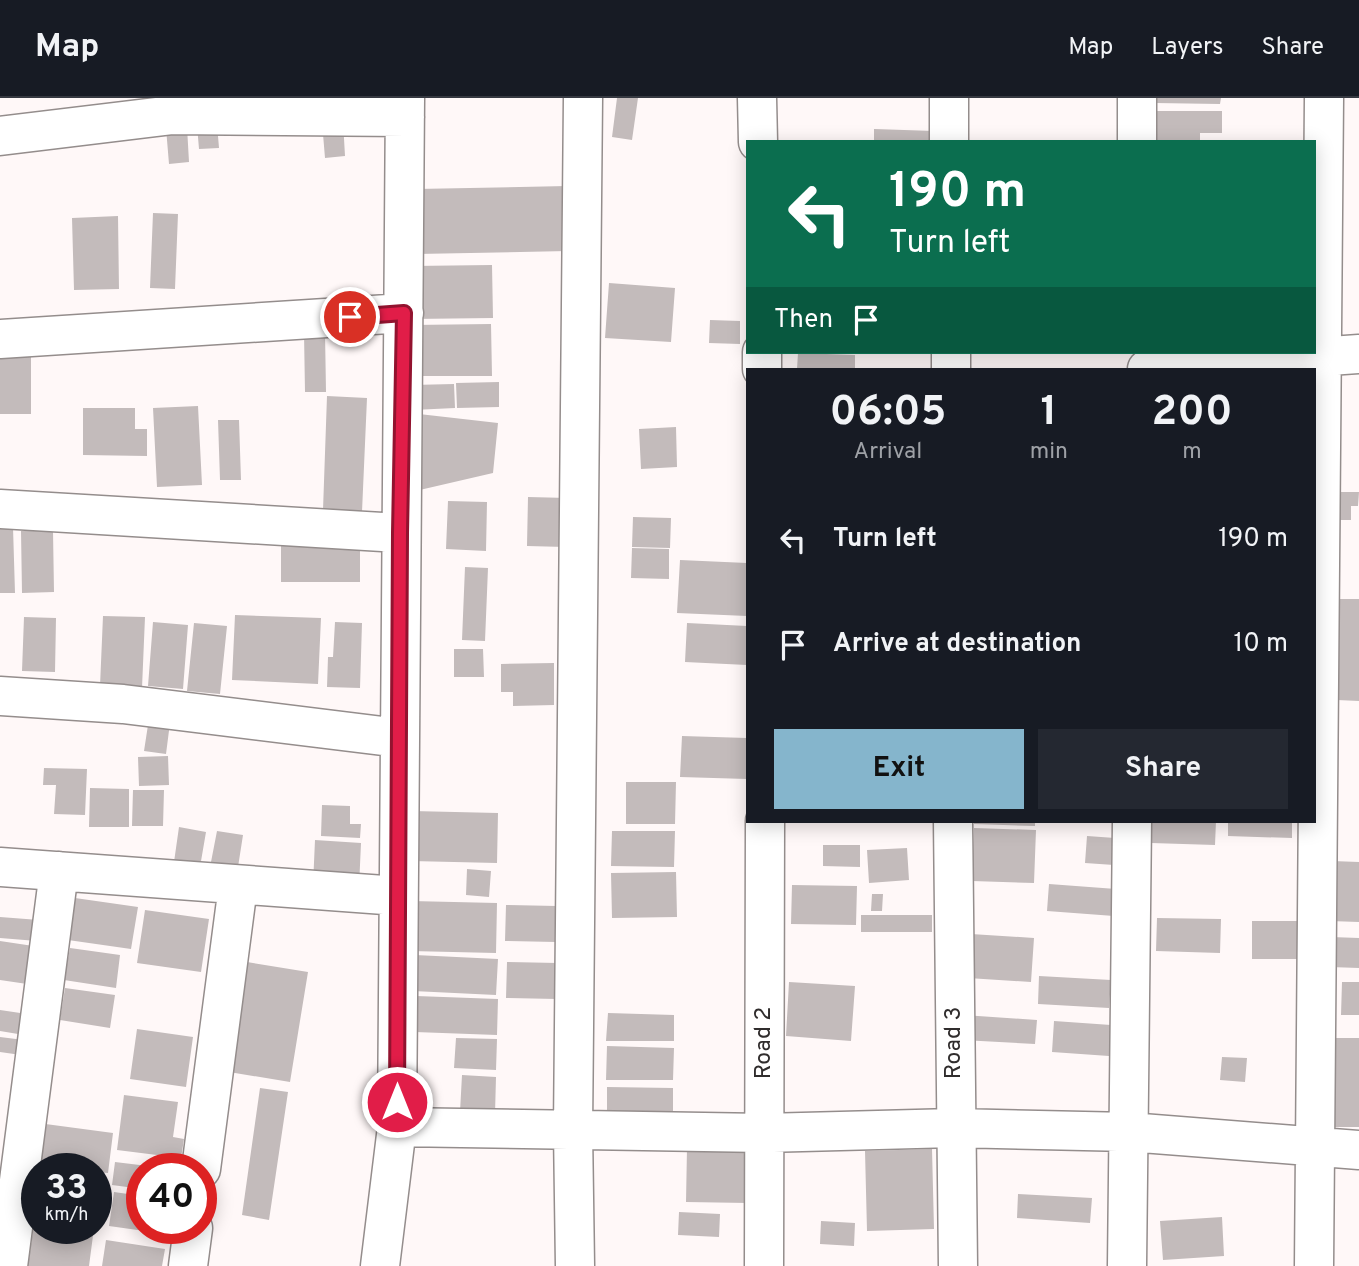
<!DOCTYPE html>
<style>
:root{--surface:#171b24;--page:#242831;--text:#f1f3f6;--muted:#9ea1a6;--line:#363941;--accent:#85b5cc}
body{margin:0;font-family:Overpass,sans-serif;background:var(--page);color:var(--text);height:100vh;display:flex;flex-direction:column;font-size:26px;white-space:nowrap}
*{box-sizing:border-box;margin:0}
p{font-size:23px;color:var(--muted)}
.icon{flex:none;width:38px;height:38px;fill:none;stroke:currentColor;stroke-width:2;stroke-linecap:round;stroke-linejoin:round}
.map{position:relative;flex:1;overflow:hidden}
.panel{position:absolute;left:746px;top:270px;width:570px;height:455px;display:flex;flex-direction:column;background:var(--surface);border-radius:0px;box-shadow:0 4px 18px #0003}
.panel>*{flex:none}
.guide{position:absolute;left:746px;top:42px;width:570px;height:214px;border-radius:0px;box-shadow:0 4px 18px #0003;background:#0b6e4f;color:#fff;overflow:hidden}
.speed{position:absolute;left:21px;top:1055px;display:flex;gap:14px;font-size:35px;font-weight:700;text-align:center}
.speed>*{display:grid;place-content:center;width:91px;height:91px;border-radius:50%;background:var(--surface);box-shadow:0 4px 18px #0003;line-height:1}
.speed small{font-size:18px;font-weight:400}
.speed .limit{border:10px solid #d22;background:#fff;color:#111}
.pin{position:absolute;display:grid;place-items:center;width:60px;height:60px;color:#fff;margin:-30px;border:4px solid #fff;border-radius:50%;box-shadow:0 2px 7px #0007}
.me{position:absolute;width:77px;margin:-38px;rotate:0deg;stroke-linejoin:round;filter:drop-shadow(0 0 5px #0008)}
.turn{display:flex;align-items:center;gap:24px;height:147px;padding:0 28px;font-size:32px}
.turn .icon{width:91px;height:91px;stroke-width:2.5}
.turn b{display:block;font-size:49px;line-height:60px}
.then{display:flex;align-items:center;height:66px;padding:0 28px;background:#0003;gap:14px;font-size:26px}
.eta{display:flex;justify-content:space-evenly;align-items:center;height:119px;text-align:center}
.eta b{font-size:42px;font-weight:700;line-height:49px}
.cta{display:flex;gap:14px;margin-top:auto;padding:14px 28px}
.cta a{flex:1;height:80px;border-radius:0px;background:var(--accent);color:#111;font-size:28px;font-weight:700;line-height:80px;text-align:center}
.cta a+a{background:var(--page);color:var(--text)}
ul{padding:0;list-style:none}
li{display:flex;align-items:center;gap:21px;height:105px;padding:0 28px}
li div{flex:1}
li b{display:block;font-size:26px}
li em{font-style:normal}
header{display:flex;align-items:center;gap:42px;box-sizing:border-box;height:98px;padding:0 35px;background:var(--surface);border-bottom:2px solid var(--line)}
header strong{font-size:33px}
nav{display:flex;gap:38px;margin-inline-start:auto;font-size:24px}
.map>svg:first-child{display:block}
.building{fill:#c3bbbb}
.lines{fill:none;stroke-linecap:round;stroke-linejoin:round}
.minor-casing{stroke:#948d8c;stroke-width:41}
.minor{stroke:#fff;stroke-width:38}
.route-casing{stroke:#92132f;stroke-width:18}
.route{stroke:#e11d48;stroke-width:12}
.labels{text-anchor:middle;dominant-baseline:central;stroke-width:7;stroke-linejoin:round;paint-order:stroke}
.street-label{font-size:23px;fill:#302d2d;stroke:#fff}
</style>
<header>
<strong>Map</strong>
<nav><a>Map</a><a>Layers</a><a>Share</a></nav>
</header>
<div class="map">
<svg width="1359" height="1168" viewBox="0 0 1359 1168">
<rect width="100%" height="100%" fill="#fff8f8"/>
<path class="building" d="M617,0H638L632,42L612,39Z
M1156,0H1221L1220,6L1155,5Z
M1148,13H1222V35H1200V44H1148Z
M343,23L345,58L325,60L322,24Z
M217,26L219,50L199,51L197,27Z
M187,29L189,64L169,66L166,30Z
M874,31L934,33V44H874Z
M567,88L568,153L417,156L416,91Z
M153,115L178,116L175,191L150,190Z
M118,118L119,191L74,192L72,120Z
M492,167L493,220L412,221V168Z
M609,185L675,190L671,244L605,240Z
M710,222L740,223V246L709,245Z
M491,226L492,278H413L412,227Z
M325,234L326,294H305L304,235Z
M0,251H31V316H0Z
M798,255L855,257V271H797Z
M499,284V309L457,310L456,285Z
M454,286L455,310L413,312L412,287Z
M327,298L367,300L362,414L323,412Z
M198,308L202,387L157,389L153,310Z
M83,310H135V331H147V358L83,357Z
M419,316L498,325L493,375L411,394Z
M218,322H239L241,382H220Z
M676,329L677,369L641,371L639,331Z
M1333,394H1359L1358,408H1351V422H1333Z
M528,399L568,400L566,449L527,448Z
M448,403L487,404L486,453L446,451Z
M633,419L671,420L670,450L632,449Z
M0,429H13L15,495H0Z
M21,433H53L54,494L22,495Z
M281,444H360V484H281Z
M632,450L669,451V481L631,480Z
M680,462L747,465V518L677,515Z
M465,469L488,470L485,543L462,542Z
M1338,501H1359V603L1337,602Z
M235,517L321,520L318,586L232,582Z
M103,518L145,519L142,590L100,588Z
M24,519L56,520L55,574L22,573Z
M153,524L188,527L183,591L148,588Z
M335,524L362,525L360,590L327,589L328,559H333Z
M194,525L227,528L220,596L187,593Z
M687,525L747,528V567L685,564Z
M454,551H483L484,579H454Z
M554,565V607L513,608V594H501V566Z
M150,614L171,617L166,656L144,653Z
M682,638L747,640V681L680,679Z
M168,658L169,687L139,688L138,659Z
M44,670L87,671L85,717L54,716L56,687H43Z
M626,684H676L675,726H626Z
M90,690L129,691V729H89Z
M133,692H164L163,728H132Z
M322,707L350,708V726H361L360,740L321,738Z
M412,713L498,715L497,765L411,763Z
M974,723H1035V728L974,726Z
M1151,723H1216L1215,747L1151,745Z
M1228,723H1292V740L1228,738Z
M179,729L206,734L200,769L174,764Z
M974,730L1036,732L1034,785L972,783Z
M217,733L243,737L238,769L211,764Z
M612,733H675L674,769L611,768Z
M1087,738L1115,740L1114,767L1085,765Z
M315,742L361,745L359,789L313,787Z
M823,747H860V769L823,768Z
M907,750L909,782L869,785L867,752Z
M1332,763L1359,764V824L1330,823Z
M467,771L491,773L489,799L466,797Z
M676,774L677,819L612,820L611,775Z
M1049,786L1116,791L1114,818L1047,813Z
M792,787L857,788L856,827L791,826Z
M872,796H883L882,813H871Z
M75,800L138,809L131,851L68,842Z
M411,803L497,805L496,855L410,853Z
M506,807L557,808L556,844L505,843Z
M145,812L209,821L201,874L137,865Z
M861,817H932V834H861Z
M0,819L39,822L37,843L0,840Z
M1157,820L1221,821L1220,855L1156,853Z
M1252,823H1298V861H1252Z
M971,836L1034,840L1031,884L968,880Z
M1331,839L1359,840V870L1330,869Z
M0,843L40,849L34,887L0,882Z
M70,850L120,857L116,890L64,882Z
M415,857L498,861L496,897L413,893Z
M241,863L308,874L290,984L223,973Z
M507,864L558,865L557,901L506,900Z
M1039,878L1111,882L1109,910L1038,906Z
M789,884L855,888L851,943L786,938Z
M1342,884H1359V917H1341Z
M65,890L115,897L110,930L60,922Z
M416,898L498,901L497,937L415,934Z
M0,912L27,916L24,937L0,933Z
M608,915L674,917V943H606Z
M963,917L1037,922L1035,946L962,942Z
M1054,923L1111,927L1109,958L1052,954Z
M137,931L193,939L186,989L130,981Z
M0,939L24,942L21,957L0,954Z
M456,940L497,941L496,972L454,970Z
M1323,940H1359V1029H1325Z
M607,948L674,950L673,982H606Z
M1222,959L1247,960L1245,984L1220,982Z
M462,977L496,979L495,1016L460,1014Z
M607,989L673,990V1017L607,1016Z
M260,990L288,994L269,1122L242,1117Z
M124,997L178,1004L173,1039L184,1041L181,1060L117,1052Z
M38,1025L113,1035L108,1075L96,1074V1071L33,1065Z
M687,1050L749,1051L748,1105L686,1104Z
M932,1051L934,1131L867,1133L865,1053Z
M115,1064L156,1069V1071H142V1091L112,1087Z
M114,1094L142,1098V1130H166V1136L109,1128Z
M1018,1096L1092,1100L1090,1125L1017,1120Z
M679,1114L720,1116L719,1139L678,1137Z
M35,1118L37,1130H94L89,1168H28Z
M1222,1119L1224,1158L1163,1162L1160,1123Z
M821,1123L855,1125L854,1148L820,1146Z
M106,1142L165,1151L162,1168H102Z"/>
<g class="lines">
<defs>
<path id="minor" d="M757,0L758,44
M949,0V44
M0,38L173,17L405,19
M1137,44V0
M0,241L404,215
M762,254V271
M951,254V271
M1147,271L1359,256
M0,411L399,435
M0,598L123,606L399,640
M953,723L958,1168
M0,769L398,798
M397,1029L764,1035L954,1030L1129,1034L1359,1052
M201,1071L238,788
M8,1168L59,773
M188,1168L193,1130
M380,1168L397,1029L405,0
M575,1168L573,1032L583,0
M764,1168L765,723
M1127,1168L1132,723
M1314,1168L1324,0"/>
</defs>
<use href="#minor" class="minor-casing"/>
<use href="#minor" class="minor"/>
</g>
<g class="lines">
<defs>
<path id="route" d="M350,219L404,215L400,435L397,1004"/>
</defs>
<use href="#route" class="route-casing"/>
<use href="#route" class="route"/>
</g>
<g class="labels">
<g class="street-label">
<text transform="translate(764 945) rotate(-90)">Road 2</text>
<text transform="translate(954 945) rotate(-90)">Road 3</text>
</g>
</g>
</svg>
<div class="speed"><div>33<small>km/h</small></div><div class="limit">40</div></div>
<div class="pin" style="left:350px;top:219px;background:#d93025"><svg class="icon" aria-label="arrive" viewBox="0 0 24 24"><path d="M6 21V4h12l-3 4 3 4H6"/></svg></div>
<svg class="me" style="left:397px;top:1004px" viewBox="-20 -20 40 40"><circle r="17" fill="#e11d48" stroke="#fff" stroke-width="3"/><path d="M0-11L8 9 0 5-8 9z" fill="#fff"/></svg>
<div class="guide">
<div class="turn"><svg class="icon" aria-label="left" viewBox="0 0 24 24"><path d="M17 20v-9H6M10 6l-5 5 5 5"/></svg><div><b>190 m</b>Turn left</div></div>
<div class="then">Then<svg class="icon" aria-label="arrive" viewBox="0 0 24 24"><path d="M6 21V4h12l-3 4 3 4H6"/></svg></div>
</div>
<section class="panel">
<div class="eta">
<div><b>06:05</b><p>Arrival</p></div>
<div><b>1</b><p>min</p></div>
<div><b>200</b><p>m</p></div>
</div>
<ul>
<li><svg class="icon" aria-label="left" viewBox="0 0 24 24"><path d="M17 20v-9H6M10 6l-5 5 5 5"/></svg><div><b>Turn left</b></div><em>190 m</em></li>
<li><svg class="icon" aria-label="arrive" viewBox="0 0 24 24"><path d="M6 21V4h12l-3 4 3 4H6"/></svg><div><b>Arrive at destination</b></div><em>10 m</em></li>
</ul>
<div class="cta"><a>Exit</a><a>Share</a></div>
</section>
</div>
